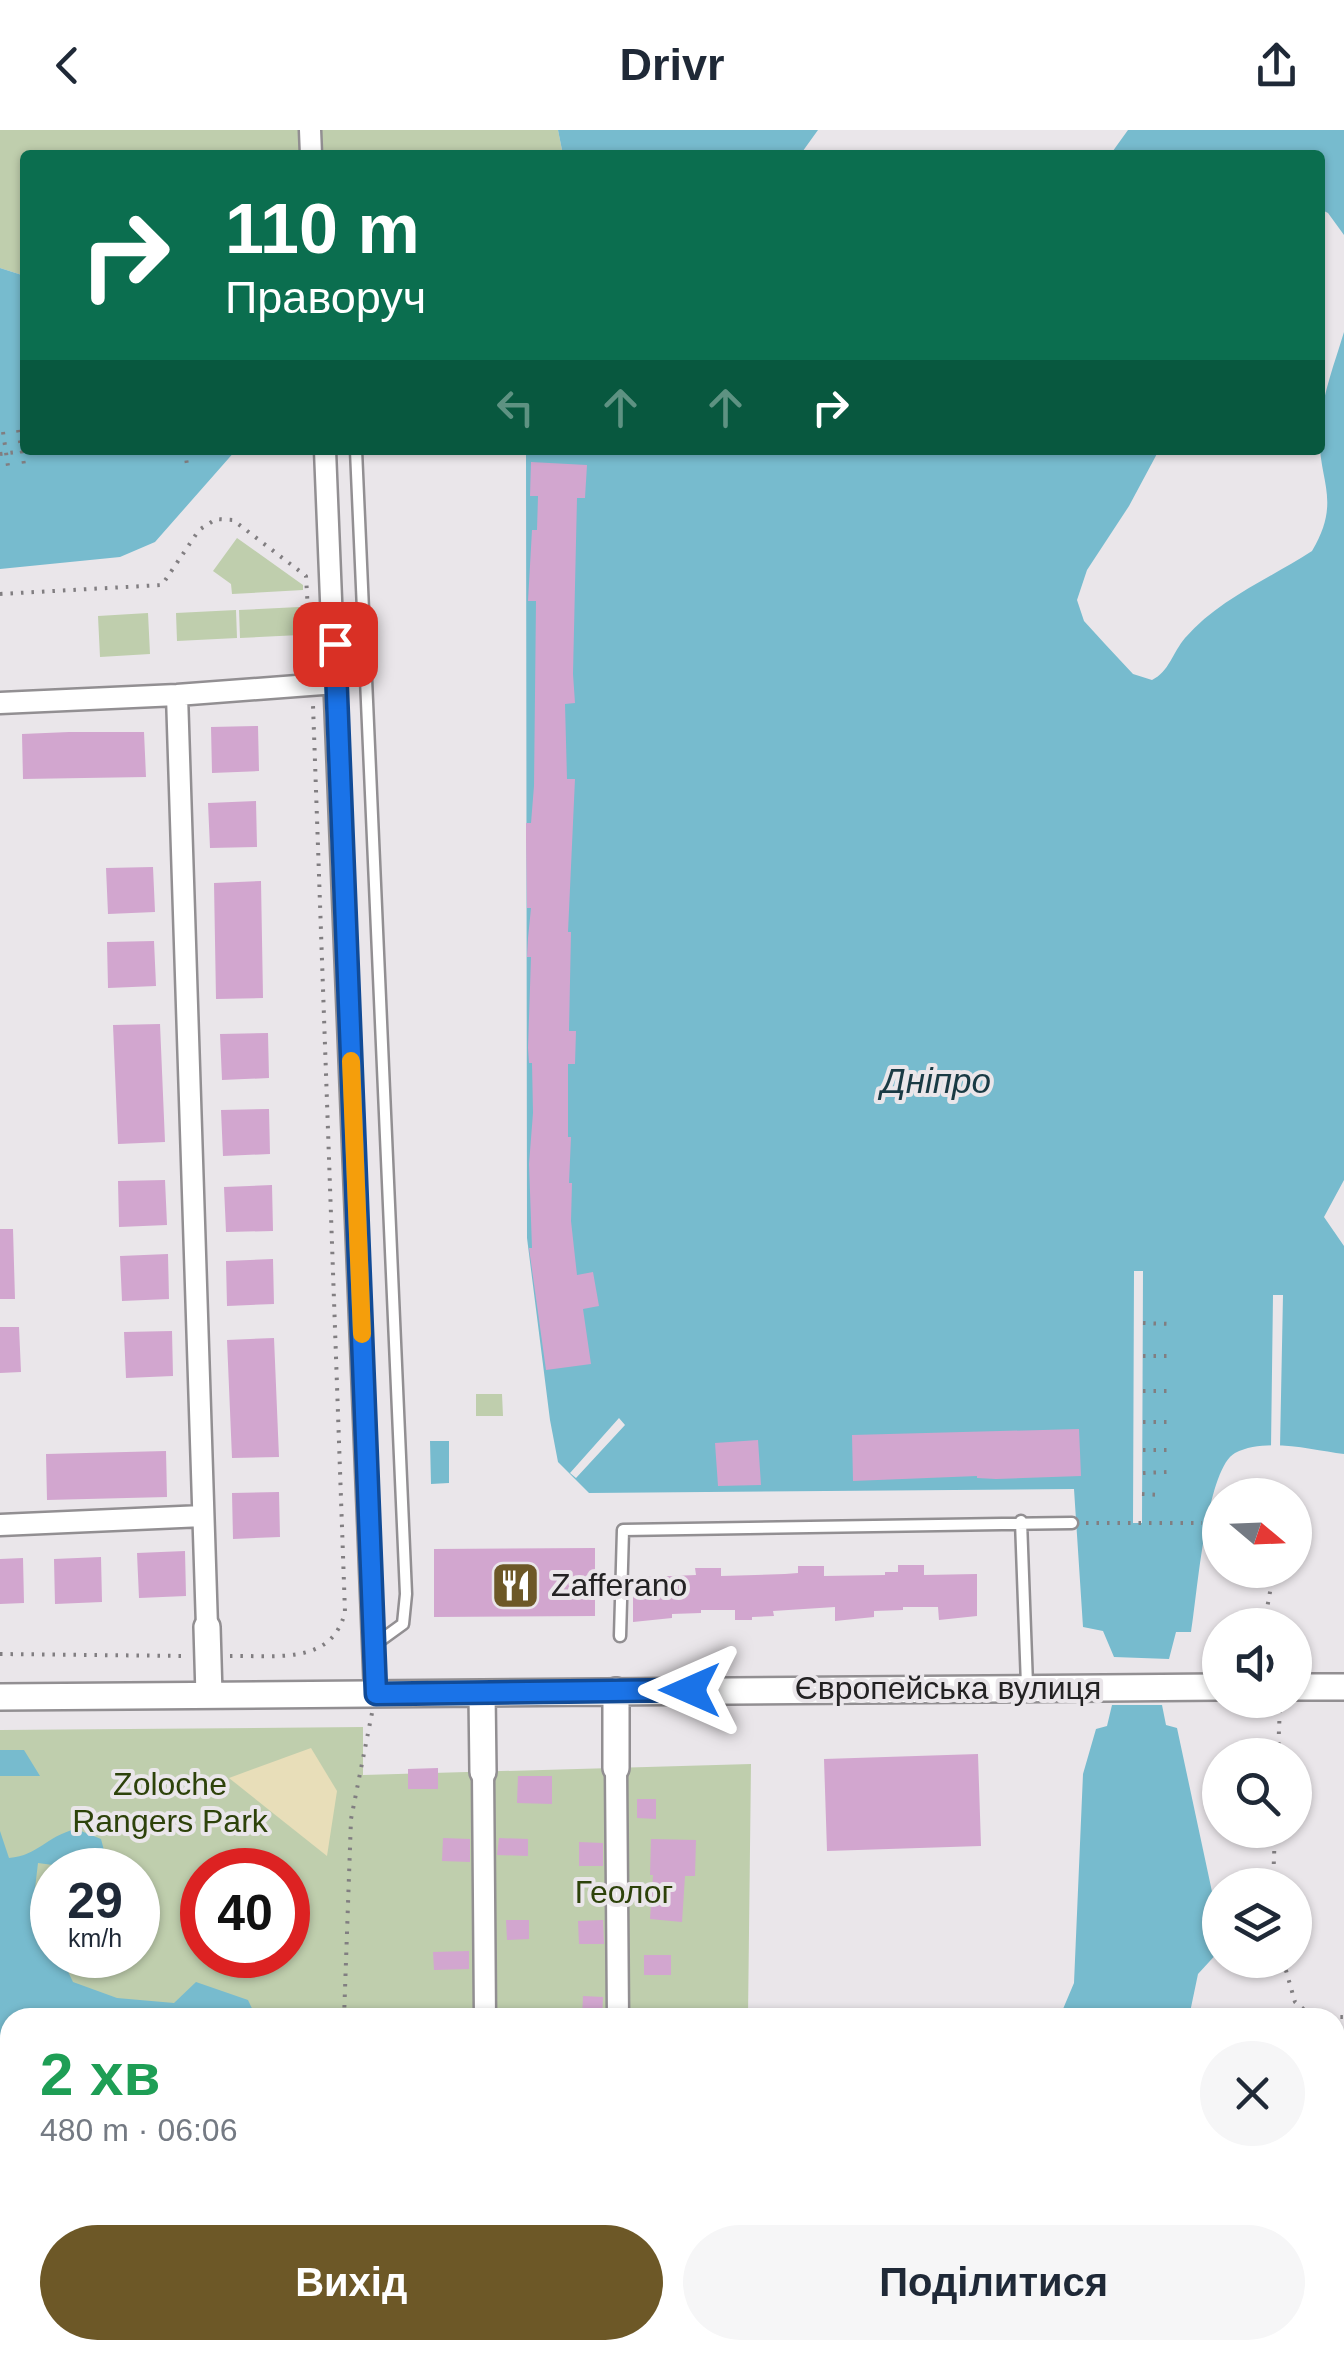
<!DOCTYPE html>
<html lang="uk">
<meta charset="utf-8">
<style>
:root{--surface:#fff;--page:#f6f6f7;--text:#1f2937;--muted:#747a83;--accent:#6d5827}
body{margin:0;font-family:Helvetica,sans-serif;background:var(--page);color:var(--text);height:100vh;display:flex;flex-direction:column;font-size:38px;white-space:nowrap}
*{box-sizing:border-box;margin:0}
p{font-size:32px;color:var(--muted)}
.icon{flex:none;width:55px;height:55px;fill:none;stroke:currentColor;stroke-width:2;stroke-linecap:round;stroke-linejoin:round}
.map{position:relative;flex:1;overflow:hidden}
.drawer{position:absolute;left:0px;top:1878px;width:1345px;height:352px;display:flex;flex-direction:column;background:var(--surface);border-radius:30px 30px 0 0;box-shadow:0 2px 8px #0004}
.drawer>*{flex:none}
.hud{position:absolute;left:20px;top:20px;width:1305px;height:305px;border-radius:10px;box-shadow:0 2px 8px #0004;background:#0b6e4f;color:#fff;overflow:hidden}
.needle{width:65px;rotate:109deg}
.controls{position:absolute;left:1202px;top:1348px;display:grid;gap:20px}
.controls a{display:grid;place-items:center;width:110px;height:110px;border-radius:50%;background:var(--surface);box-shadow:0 2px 8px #0004;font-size:50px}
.speed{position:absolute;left:30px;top:1718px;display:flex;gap:20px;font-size:50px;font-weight:700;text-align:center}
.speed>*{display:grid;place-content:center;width:130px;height:130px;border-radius:50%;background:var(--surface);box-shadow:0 2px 8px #0004;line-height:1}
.speed small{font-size:25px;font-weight:400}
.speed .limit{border:15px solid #d22;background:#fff;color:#111}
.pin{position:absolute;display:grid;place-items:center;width:85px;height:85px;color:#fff;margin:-42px;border-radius:20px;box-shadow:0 5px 15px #0006}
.me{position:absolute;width:110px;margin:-55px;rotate:270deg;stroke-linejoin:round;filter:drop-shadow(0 0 8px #0008)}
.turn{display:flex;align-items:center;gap:35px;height:210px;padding:0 40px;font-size:45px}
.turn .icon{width:130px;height:130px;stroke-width:2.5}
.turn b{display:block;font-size:70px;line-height:85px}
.lanes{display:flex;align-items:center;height:95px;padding:0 40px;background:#0003;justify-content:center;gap:50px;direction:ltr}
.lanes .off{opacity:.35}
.round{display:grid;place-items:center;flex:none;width:105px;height:105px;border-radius:52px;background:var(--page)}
.head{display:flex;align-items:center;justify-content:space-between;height:170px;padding:0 40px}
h1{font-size:60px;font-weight:600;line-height:75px;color:#1e9e55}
.cta{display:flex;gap:20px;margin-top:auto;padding:20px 40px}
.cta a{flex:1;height:115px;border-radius:60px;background:var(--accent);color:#fff;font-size:40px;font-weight:600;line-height:115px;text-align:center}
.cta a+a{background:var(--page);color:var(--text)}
header{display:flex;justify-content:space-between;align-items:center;height:130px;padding:0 40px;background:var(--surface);font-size:45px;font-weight:600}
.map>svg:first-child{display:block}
.green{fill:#bfcead;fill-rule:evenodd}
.sand{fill:#e8deb9}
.water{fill:#77bbce}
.pier{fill:#eae6ea}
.building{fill:#d2a6cf}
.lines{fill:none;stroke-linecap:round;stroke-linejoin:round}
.service-casing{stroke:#928f92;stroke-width:15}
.minor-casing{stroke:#928f92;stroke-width:25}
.tertiary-casing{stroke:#928f92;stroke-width:30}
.path{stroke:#817e81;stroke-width:4;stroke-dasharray:2.5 8;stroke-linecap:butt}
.service{stroke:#fff;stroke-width:10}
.minor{stroke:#fff;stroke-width:20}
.tertiary{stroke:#fff;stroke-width:25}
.route-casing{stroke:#114b97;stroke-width:25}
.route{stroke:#1a73e8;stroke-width:18}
.slow{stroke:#f59e0b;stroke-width:18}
.labels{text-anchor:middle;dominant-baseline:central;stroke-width:8;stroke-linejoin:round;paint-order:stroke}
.poi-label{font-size:32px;fill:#232223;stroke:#eae6ea;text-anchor:start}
.street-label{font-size:32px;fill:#232223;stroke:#eae6ea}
.park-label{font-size:32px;fill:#2d420a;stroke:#eae6ea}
.water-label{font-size:35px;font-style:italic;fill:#193a44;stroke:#eae6ea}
</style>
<header><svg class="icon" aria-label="back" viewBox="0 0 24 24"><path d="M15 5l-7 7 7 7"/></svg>Drivr<svg class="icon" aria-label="share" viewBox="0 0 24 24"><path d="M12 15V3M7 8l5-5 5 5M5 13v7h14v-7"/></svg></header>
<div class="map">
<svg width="1344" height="2229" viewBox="0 0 1344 2229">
<rect width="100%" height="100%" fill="#eae6ea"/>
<path class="green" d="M0,0H558L563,25H25V146L0,138Z
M237,408L303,455V460L232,464L231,454L213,441Z
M299,477L300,505L240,508L239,480Z
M236,480L237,508L177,511L176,483Z
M148,483L150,524L100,527L98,486Z
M476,1264H502L503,1286H476Z
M363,1597V1645L751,1634L748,1887L10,1888V2220H754L755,2229H0V1600ZM52,1740H138V1825H52ZM202,1740H288V1825H202Z"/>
<path class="sand" d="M311,1618L337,1661L327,1726L229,1648Z"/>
<path class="water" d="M558,0H818L800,25H563Z
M1128,0H1344V105L1328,83L1320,79V25H1110Z
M0,138L25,146V320H236L155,412L120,427L0,439Z
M1344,202V1050L1324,1087L1344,1116V1324C1312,1320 1266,1307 1235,1323C1206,1339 1197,1467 1191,1502H1176L1169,1529L1114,1527L1103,1501L1083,1497L1074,1359L589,1363L558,1332L550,1290L527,1108L526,320H1159L1129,376L1087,440L1077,470L1084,491L1105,514L1133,544L1152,550C1169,542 1173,522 1185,508C1219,469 1269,449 1312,421C1344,367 1315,349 1320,294C1323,263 1335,232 1344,202Z
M430,1311H449V1353L431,1354Z
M1112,1575H1162L1166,1595L1177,1598L1220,1799V1820L1198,1844L1189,1887H1050L1063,1879L1074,1853L1083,1644L1096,1599L1107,1596Z
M0,1620H24L40,1646H0Z
M76,1699L101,1709L106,1728L90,1740L38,1733L32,1784L52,1810V1825H60L73,1852L117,1868L174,1873L196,1852L248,1870L256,1887L10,1888V2022L0,2012V1701L9,1728C40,1725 44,1707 76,1699Z
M10,2077V2152L0,2158V2086Z
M1344,2123V2229H755L754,2220H1335V2124Z"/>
<path class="pier" d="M1134,1141H1143L1142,1393H1133Z
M1273,1165H1283L1280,1317H1271Z
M619,1288L625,1295L576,1348L570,1343Z"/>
<path class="building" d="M531,332L587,335L585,368H577L573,544L575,573L565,574L567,649H575L568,802H571L569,901H576L575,934H568V1007H571L569,1053H572L571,1091L577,1145L593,1142L599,1176L583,1179L591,1234L546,1240L529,1118H532L529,1034L533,983L532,933H529L528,918L531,827H527L528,808L531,778H527L526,708V693H531L534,656L536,471H528L532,400H537L538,366H530Z
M258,596L259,641L212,643L211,597Z
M69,602H144L146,647L23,649L22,604Z
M256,671L257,717L210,718L208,673Z
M153,737L155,782L108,784L106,738Z
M261,751L263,868L216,869L214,753Z
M154,811L156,856L108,858L107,812Z
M160,894L165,1012L118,1014L113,895Z
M268,903L269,948L222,950L220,904Z
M269,979L270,1024L223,1026L221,980Z
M165,1050L167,1095L119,1097L118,1051Z
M272,1055L273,1101L226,1102L224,1057Z
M0,1099H13L15,1169H0Z
M168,1124L169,1169L122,1171L120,1126Z
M273,1129L274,1174L227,1176L226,1131Z
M0,1197H19L21,1242L0,1243Z
M172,1201L173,1246L126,1248L124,1202Z
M274,1208L279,1327L232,1328L227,1210Z
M1079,1299L1081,1346L996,1349L977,1348V1346L853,1351L852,1305Z
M758,1310L761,1355L718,1356L715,1313Z
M166,1321L167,1367L47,1370L46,1324Z
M279,1362L280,1407L233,1409L232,1363Z
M595,1418V1486L434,1487V1419Z
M185,1421L186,1466L139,1468L137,1423Z
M101,1427L102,1472L55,1474L54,1429Z
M23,1428L24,1473L0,1474V1429Z
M898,1435H924V1445L977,1444V1486L939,1490L938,1477H903V1480L874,1481V1487L835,1491V1477L773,1481L774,1486L752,1487V1490H735V1480H701V1483L672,1484V1488L633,1492V1453H646V1447L696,1445L695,1438H721V1446L785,1444L798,1443V1436H824V1446L885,1445V1442H898Z
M978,1624L981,1716L827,1721L824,1629Z
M438,1638V1659H408V1639Z
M518,1646H552V1674L517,1673Z
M637,1669H656V1689L637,1688Z
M443,1708L470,1709V1732L442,1731Z
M499,1708L528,1709V1726L497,1725Z
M651,1709L696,1710L695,1746H685L682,1792L650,1789L653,1745H650Z
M579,1712L603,1713V1736H579Z
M506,1790H529V1809L507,1810Z
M603,1790L604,1814H579L578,1791Z
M469,1821V1839L434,1840L433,1822Z
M644,1825H671V1845H644Z
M583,1866L603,1867L602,1888H582Z"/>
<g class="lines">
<defs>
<path id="service" d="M356,320L406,1464L403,1494L374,1515
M1021,1391L1027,1555
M1214,1394H1220
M620,1506L623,1400L1072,1393"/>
<path id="minor" d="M310,0L311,25
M325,320L375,1564
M177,565L207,1497
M0,573L177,565L336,553
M0,1395L203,1386
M616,1638L618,1888
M483,1642L485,1888
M488,2220V2229
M621,2220V2229"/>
<path id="tertiary" d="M207,1497L209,1565
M1295,1557H1344
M616,1561V1638
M482,1563L483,1642
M0,1567L1220,1557"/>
</defs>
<use href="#service" class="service-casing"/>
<use href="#minor" class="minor-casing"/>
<use href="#tertiary" class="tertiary-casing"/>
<path class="path" d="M18,300L25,340
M3,302L9,343
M185,320L187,335
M0,324L33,320
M0,464L162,455L199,400L216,389L233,390L306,446L311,535
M1143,1193L1170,1194
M1143,1226H1170
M1143,1261H1169
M1143,1292H1169
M1143,1320H1168
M1143,1343L1167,1342
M1142,1364L1162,1365
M1287,1365V1364
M1086,1393H1202
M1264,1495L1274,1440
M0,1524L185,1526
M230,1526C274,1525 332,1536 345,1482L313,575
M1278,1625L1280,1575
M1273,1755L1275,1700
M1283,1830L1295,1872L1313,1887H1344
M344,1888L351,1689L372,1583
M0,2201L10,2194"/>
<use href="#service" class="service"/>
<use href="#minor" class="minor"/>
<use href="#tertiary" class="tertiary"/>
</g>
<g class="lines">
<defs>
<path id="route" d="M335,514L376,1564L690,1560"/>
</defs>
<use href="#route" class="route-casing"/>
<use href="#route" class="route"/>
<path class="slow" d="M351,931L362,1204"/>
</g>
<defs>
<symbol id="restaurant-square" viewBox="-11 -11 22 22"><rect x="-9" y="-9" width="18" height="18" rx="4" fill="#6d5827" stroke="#eae6ea"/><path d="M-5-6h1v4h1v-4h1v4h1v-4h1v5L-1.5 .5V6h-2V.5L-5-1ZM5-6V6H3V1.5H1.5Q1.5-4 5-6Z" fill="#fff"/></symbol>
</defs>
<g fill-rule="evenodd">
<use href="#restaurant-square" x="488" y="1428" width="55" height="55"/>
</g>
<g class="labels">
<g class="poi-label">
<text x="551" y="1455">Zafferano</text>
</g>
<g class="street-label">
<text x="948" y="1558">Європейська вулиця</text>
</g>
<g class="park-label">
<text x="170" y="1654">Zoloche<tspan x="170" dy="37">Rangers Park</tspan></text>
<text x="624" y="1762">Геолог</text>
</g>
<g class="water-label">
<text x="936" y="950">Дніпро</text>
</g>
</g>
</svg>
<div class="controls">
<a><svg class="needle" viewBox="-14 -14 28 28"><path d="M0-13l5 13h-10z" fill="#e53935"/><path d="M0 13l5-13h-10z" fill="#747a83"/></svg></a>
<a><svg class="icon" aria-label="sound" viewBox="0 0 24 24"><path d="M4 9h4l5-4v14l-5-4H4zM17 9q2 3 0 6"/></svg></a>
<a><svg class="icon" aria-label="search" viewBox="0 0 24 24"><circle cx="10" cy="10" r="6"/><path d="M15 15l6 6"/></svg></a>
<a><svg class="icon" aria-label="layers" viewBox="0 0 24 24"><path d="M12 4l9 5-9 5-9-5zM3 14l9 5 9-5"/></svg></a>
</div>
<div class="speed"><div>29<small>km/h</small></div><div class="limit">40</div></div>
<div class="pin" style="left:335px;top:514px;background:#d93025"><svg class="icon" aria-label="arrive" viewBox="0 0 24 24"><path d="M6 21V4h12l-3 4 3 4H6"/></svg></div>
<svg class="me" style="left:690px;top:1560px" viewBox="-20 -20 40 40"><path d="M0-17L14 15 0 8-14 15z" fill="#1a73e8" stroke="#fff" stroke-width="4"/></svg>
<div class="hud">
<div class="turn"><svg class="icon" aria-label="right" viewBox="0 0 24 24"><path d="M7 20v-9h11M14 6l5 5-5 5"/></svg><div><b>110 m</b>Праворуч</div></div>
<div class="lanes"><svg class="icon off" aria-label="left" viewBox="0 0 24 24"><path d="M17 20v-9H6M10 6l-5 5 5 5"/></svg><svg class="icon off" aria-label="ahead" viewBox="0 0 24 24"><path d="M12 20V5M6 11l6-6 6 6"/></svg><svg class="icon off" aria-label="ahead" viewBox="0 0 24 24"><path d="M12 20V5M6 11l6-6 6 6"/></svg><svg class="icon" aria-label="right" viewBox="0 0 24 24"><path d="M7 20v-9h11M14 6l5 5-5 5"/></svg></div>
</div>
<section class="drawer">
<div class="head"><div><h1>2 хв</h1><p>480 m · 06:06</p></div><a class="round"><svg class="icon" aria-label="close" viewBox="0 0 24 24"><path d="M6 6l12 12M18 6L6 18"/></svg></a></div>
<div class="cta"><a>Вихід</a><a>Поділитися</a></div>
</section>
</div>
